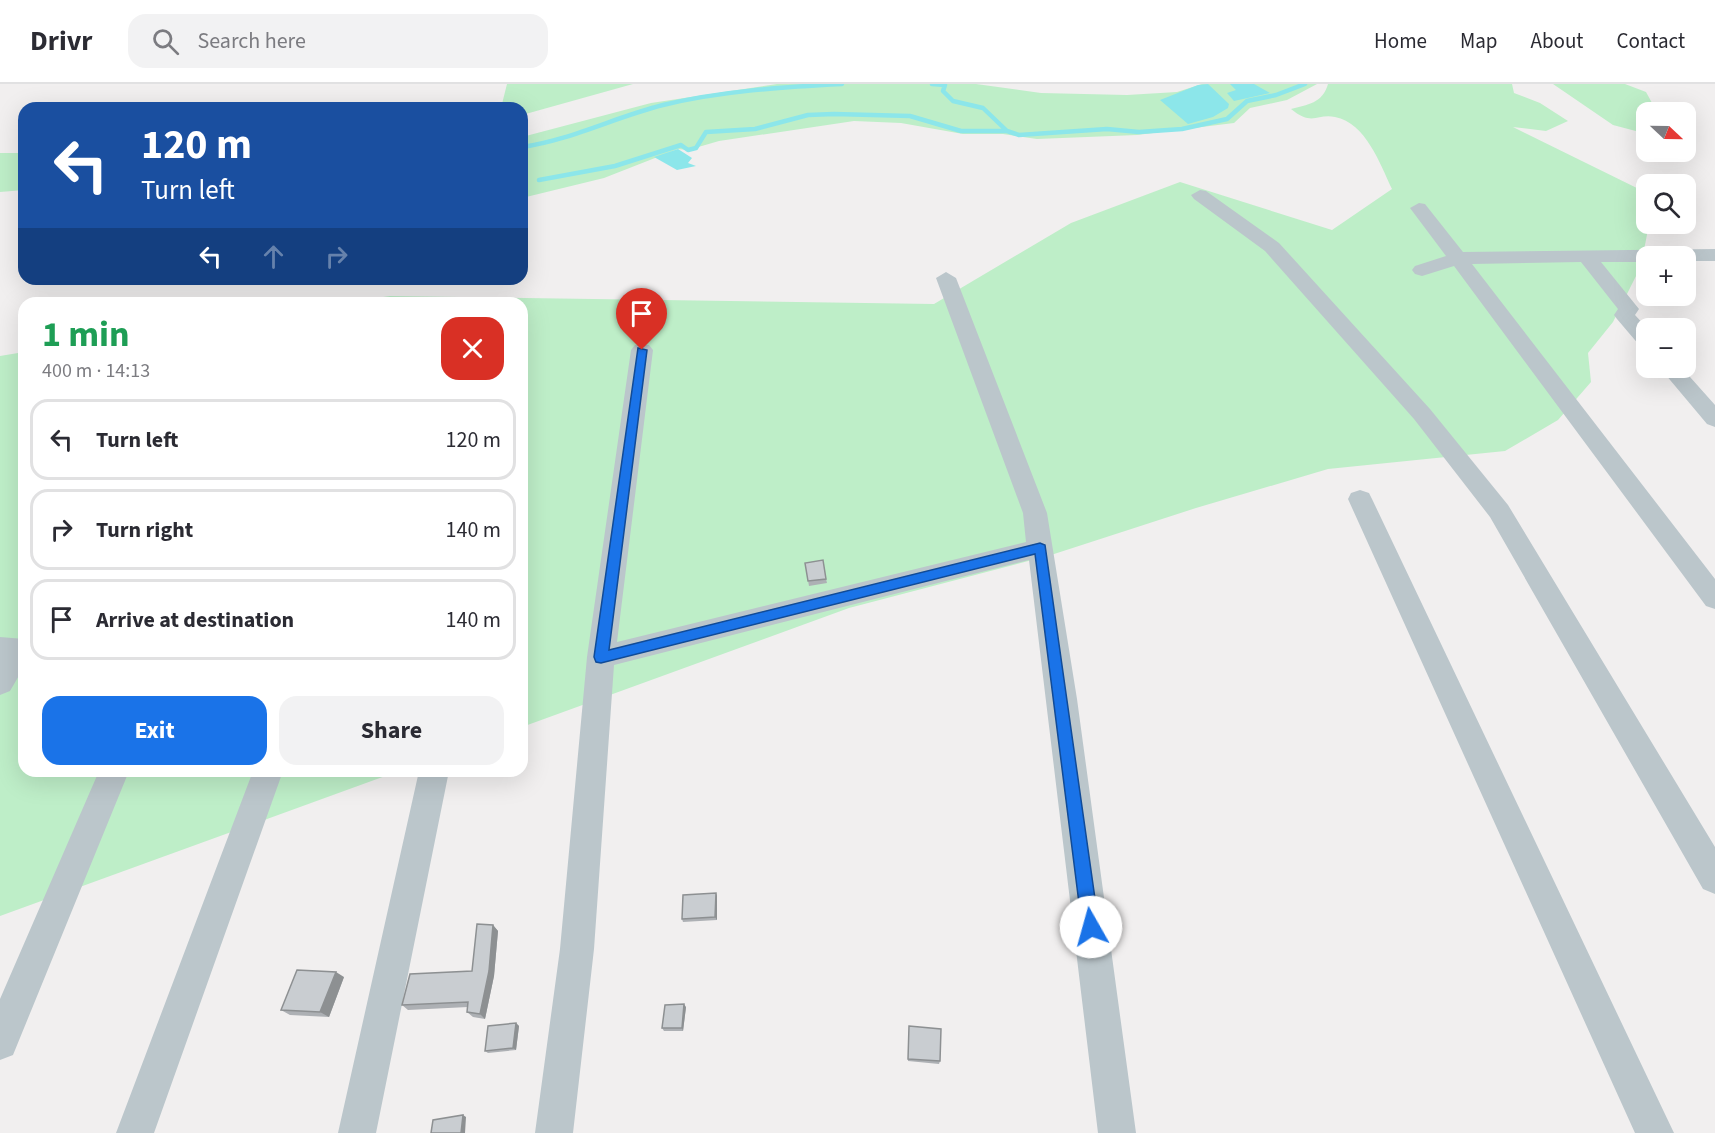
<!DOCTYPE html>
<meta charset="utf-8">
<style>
:root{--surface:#fff;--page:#f2f2f3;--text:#2b2b33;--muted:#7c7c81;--line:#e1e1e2;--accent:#1a73e8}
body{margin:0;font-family:"Source Sans 3",sans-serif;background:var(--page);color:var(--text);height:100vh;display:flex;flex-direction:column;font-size:22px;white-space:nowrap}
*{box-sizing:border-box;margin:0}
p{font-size:20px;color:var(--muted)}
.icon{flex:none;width:33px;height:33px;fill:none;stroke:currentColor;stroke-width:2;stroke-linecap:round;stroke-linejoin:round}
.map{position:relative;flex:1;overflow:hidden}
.panel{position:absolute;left:18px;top:213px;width:510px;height:480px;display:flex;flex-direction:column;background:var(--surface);border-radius:18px;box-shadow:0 6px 24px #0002}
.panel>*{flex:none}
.guide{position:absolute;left:18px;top:18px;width:510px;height:183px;border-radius:18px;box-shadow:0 6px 24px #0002;background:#1a4fa0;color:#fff;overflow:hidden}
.needle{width:39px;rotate:112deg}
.tools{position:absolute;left:1636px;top:18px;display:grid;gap:12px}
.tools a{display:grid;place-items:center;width:60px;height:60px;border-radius:12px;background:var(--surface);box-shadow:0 6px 24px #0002;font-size:30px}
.pin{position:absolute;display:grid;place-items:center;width:51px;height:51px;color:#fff;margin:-62px -26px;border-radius:50% 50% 50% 0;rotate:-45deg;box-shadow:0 0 6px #0007}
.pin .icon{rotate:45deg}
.me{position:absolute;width:66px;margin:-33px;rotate:353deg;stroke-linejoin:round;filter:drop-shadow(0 0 4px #0008)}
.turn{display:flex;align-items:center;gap:21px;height:126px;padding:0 24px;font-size:27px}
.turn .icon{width:78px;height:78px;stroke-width:2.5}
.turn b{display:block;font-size:42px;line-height:51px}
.lanes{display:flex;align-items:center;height:57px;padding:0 24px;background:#0003;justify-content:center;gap:30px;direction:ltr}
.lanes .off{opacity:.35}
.round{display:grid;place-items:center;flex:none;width:63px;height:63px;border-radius:18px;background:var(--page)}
.headline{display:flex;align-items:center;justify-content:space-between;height:102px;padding:0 24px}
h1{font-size:36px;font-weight:700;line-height:45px;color:#1e9e55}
.button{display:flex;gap:12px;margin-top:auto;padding:12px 24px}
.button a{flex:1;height:69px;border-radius:18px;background:var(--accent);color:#fff;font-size:24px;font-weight:700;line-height:69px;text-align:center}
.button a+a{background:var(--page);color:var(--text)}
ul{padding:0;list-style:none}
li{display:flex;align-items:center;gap:18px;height:81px;margin:0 12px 9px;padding:0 12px;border:3px solid var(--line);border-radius:18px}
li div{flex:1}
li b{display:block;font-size:22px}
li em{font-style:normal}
header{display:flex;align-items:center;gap:36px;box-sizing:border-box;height:84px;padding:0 30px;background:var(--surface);border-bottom:2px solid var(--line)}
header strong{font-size:28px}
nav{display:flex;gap:33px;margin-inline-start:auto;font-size:21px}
.search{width:420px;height:54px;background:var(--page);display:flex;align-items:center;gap:15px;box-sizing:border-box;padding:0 21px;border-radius:18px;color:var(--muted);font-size:22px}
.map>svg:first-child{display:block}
.green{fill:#beeec8}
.water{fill:#8ce6ea}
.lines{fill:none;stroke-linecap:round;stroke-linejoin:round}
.stream{stroke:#8ce6ea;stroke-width:4.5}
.street{fill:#bbc6cb;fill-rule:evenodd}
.wall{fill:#adb0b4}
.shaded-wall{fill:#8d9092}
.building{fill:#c9cdd1;stroke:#8d9092;stroke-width:1.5}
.route{fill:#1a73e8;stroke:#114b97;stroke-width:1.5}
</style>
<header>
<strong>Drivr</strong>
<div class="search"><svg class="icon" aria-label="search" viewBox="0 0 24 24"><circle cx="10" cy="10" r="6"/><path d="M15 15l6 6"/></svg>Search here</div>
<nav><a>Home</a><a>Map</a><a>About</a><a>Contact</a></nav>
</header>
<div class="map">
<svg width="1715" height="1049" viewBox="0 0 1715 1049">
<rect width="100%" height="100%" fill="#f1efef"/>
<path class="green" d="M507,0H633L522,31V24H501Z
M777,0H976L1041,9L1127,11L1177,8L1202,0H1317L1287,16L1250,24L1234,39L1137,51L1037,55L1003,50H963L901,39L854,37L719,57L688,66L678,65L604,94L522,114V53L651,19Z
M1328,0H1512L1514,9L1540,19L1568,37L1546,47L1513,43L1647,109L1649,140L1641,182L1613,238L1588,269L1591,298L1558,336L1505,367L1328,385L1196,424L1051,471L849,524L522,643V219H342L390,212L934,220L1071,139L1180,98L1332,146L1392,105C1380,80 1366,39 1335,33C1317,29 1313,43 1291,25C1307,21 1323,19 1328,0Z
M1553,0H1625L1646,8L1657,28H1647V50L1613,41Z
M0,69H24V106L0,108Z
M24,268V687H399L0,832V272Z"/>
<path class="water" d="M1208,0L1229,20L1228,24L1213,33L1188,40L1160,16L1198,1Z
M1230,0H1254L1270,9L1234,17L1227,9L1236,6Z
M678,65L692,74L688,79L696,82L677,86L654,73Z"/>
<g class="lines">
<path class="stream" d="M932,0L945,1L943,7L953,17L983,24L1007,47
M522,63C571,56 615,33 663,21C721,7 783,3 842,0
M539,96L615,82L681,61L688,66L696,64L706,48L755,45L808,31L834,30L910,32L961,47H1007L1019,51L1107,45L1139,48L1182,45L1227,35L1247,17L1276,11L1305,0"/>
<path class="street" d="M1200,106L1206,107L1279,159L1430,325L1508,421L1715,763V810L1703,805L1490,433L1414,335L1265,167L1194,115L1191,111Z
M1419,119L1425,120L1463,168L1715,165V177H1686V172H1647V178H1601L1639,225L1635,231L1647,244V263L1640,262L1617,235L1614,231L1618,225L1581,178L1472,180L1715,495V525L1706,522L1454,182L1422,192L1415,190L1412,186L1415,182L1446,172L1410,124Z
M946,188L956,194L1047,429L1077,615L1136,1049H1098L1029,476L614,581L594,865L573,1049H535L560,865L587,573L631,266L635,261H649L653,266L617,558L1026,458L1023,429L936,194Z
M1660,284H1682L1715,321V343L1707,340Z
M1360,406L1369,409L1372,415L1674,1049H1635L1348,415L1351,409Z
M0,553L24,555V583L10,607L0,611Z
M99,687H129L13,971L0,976V915Z
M253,687H283L154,1049H116Z
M419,687H449L376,1049H338Z"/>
</g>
<path class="wall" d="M805,479L826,495L827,499L809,502Z
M716,809L717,812V836L683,838L682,835Z
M493,841L498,847L494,892L485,935L473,933L467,928L468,923L408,926L402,921L472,887Z
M344,893L329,933L290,931L281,926Z
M686,923L683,947H664L662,944Z
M516,939L519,942L516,966L488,969L485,967Z
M909,945L940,977L939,980L908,977Z"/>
<path class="shaded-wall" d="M716,809L717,812V836L715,833Z
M493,841L498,847L494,892L485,935L480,930Z
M336,888L344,893L329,933L320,928Z
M684,920L686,923L683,947L682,944Z
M516,939L519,942L516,966L513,964Z
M463,1031L466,1033L465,1049H461Z"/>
<path class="building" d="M823,476L826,495L808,497L805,479Z
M716,809L715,833L682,835L683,811Z
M477,840L493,841L489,887L480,930L467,928L468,918L402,921L410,890L472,887Z
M297,886L336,888L320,928L281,926Z
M684,920L682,944H662L665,921Z
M516,939L513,964L485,967L488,942Z
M909,942L941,945L940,977L908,975Z
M463,1031L461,1049H431L433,1036Z"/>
<path class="route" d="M638,264L647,266L609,566L1040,459L1045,461L1099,843L1097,850L1091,852L1085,850L1082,843L1035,470L601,579L596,578L594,573Z"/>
</svg>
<div class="tools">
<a><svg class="needle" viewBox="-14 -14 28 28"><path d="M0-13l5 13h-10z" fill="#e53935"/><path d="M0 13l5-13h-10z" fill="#7c7c81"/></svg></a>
<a><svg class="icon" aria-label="search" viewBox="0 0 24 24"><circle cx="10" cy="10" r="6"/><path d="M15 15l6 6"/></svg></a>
<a>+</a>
<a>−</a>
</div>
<div class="pin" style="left:642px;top:266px;background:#d93025"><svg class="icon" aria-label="arrive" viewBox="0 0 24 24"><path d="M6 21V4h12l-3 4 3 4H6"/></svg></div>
<svg class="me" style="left:1091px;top:843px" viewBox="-20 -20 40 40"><circle r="19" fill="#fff"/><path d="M0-13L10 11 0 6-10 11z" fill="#1a73e8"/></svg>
<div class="guide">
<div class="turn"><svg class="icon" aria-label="left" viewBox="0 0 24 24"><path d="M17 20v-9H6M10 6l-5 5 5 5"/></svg><div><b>120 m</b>Turn left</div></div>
<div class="lanes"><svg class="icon" aria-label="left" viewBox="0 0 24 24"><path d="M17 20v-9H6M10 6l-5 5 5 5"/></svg><svg class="icon off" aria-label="ahead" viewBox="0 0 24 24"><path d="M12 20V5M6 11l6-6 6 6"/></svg><svg class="icon off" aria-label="right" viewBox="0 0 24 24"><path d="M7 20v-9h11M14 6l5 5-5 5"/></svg></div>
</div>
<section class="panel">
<div class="headline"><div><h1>1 min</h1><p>400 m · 14:13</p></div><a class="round" style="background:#d93025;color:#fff"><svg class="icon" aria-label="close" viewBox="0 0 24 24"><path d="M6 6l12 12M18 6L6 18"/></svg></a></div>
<ul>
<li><svg class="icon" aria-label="left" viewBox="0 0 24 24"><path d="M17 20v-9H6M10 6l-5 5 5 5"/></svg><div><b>Turn left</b></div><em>120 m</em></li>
<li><svg class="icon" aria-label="right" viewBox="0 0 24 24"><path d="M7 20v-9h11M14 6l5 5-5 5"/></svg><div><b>Turn right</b></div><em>140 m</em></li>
<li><svg class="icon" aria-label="arrive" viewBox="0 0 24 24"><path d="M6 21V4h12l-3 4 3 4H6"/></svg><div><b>Arrive at destination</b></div><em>140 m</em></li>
</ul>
<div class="button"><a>Exit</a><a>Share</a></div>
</section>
</div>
